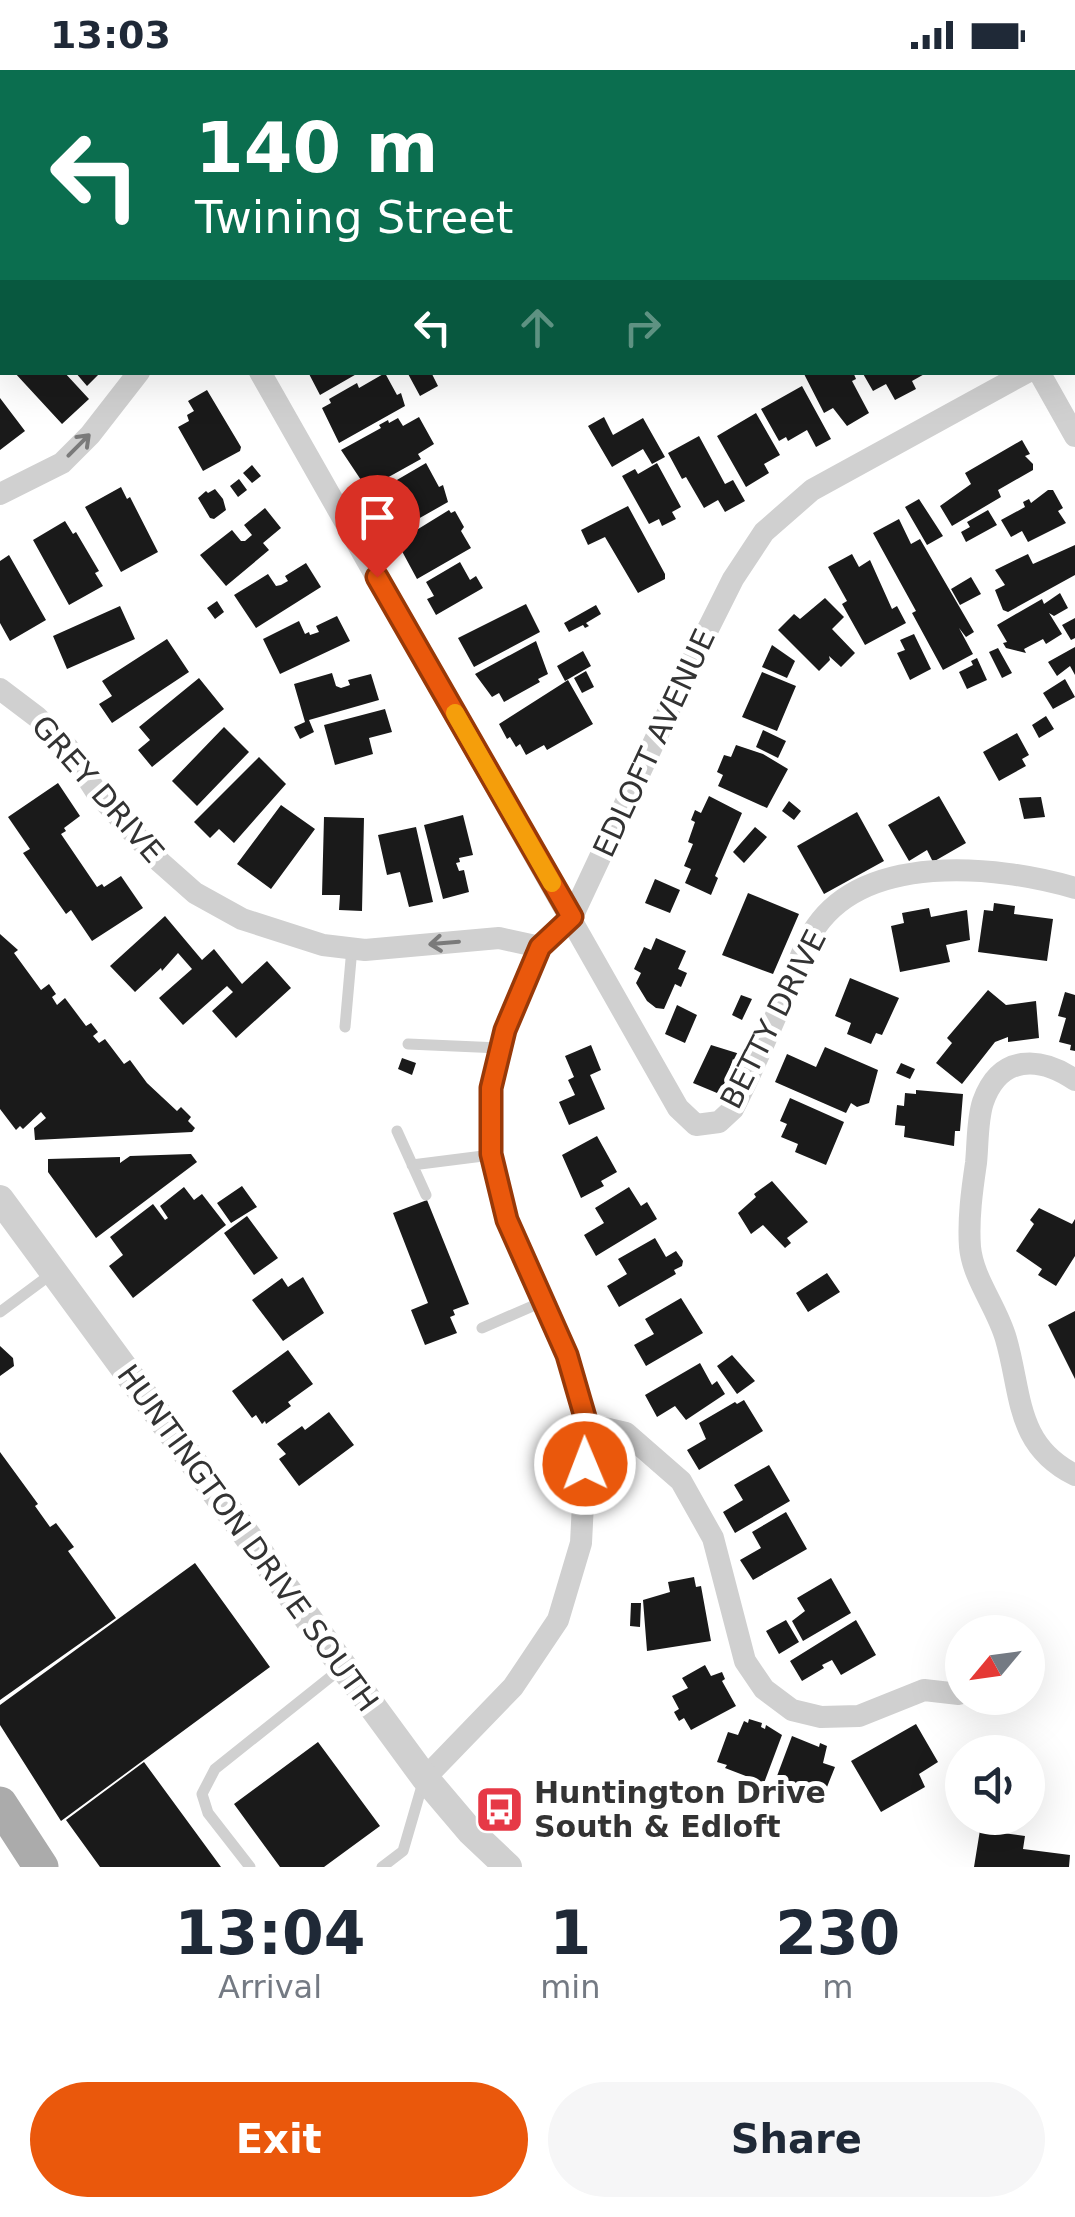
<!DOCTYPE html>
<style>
:root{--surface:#fff;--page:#f6f6f7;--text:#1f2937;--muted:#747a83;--accent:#ea580c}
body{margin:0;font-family:"DejaVu Sans",sans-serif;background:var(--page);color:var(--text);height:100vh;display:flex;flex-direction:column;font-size:38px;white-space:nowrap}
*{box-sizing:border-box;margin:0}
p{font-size:32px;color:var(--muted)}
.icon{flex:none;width:55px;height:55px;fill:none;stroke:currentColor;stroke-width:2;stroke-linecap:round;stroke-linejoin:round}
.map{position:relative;height:1797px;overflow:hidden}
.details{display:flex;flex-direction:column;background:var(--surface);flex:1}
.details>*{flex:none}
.banner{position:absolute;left:0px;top:0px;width:1075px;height:305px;box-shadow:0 10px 40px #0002;background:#0b6e4f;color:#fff;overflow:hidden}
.needle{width:65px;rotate:241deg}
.buttons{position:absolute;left:945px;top:1545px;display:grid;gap:20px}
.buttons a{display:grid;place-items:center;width:100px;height:100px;border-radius:50%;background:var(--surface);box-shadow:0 10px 40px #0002;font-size:50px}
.pin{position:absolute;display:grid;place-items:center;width:85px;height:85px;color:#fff;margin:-102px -42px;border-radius:50% 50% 50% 0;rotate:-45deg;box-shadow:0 0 10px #0007}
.pin .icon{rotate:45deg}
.me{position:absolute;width:110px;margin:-55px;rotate:359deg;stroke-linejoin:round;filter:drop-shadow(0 0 8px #0008)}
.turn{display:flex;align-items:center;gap:35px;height:210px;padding:0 30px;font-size:45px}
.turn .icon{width:130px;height:130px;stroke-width:2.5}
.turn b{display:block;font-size:70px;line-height:85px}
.lanes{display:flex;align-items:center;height:95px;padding:0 30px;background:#0003;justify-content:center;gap:50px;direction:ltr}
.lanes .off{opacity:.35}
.eta{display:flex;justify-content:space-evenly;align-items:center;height:170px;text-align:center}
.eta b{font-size:60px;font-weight:700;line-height:70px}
.button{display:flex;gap:20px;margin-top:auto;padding:20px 30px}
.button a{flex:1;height:115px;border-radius:60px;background:var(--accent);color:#fff;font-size:40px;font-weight:700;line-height:115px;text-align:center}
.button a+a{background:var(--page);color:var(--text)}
.status{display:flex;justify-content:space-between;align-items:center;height:70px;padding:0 50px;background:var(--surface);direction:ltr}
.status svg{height:28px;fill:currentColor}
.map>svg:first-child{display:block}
.building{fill:#1a1a1a}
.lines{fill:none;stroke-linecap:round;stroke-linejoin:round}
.service{stroke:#d0d0d0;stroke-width:11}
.minor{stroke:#d0d0d0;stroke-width:22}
.tertiary{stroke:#d0d0d0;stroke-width:28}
.primary{stroke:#ababab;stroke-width:35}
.oneway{stroke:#7a7a7a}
.route-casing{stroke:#983908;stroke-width:25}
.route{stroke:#ea580c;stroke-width:18}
.slow{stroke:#f59e0b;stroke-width:18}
.labels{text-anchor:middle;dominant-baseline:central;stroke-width:10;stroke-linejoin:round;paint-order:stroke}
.street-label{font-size:30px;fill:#333;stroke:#fff}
.poi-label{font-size:30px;font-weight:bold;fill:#333;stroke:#fff;text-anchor:start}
</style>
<div class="status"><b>13:03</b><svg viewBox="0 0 49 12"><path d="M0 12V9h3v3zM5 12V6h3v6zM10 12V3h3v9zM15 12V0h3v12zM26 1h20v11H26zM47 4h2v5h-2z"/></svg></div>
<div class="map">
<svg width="1075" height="1797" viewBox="0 0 1075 1797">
<rect width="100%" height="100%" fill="#fff"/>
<path class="building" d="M14,302H64L89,329L62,354Z
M75,302H101L87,316Z
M308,302H360L320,325Z
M407,302H431L438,316L420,326Z
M803,302H853L856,309L852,311L869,343L847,356L833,338L824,343Z
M862,302H928L912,311L916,319L895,330L886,314L873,321Z
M385,303L397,325L401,323L405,336L339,373L322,338L331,333L329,329L357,313L359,318Z
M802,316L831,369L816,377L807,360L788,371L786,367L779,371L761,339Z
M207,320L241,377L240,381L203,401L178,357L189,351L187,345L194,341L188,331Z
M0,328L25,361L0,380Z
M756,343L780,385L764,394L769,403L746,417L717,366Z
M419,347L434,374L418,384L421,389L367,419L341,380L381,358L379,355L388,350L389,353L398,348L403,356Z
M604,347L613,365L643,348L665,387L652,394L643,379L612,397L588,356Z
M699,366L725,414L733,410L745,431L725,442L718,430L704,438L686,407L682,409L668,383Z
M1022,370L1030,384L1025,386L1033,394V400L998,420L1001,427L952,456L940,436L971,414L965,403Z
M426,393L439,417L443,415L448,432L388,466L366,428Z
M657,393L681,437L672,442L676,449L662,456L659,449L649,454L622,406L635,399L638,404Z
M252,395L261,406L252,413L243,403Z
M239,409L247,420L238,427L230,416Z
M121,417L127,429L130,427L158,482L121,502L85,437Z
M215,419L223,429L226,440L214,449L210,448L198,428L206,421L208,423Z
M1048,420H1053L1063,438L1058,441L1066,453L1028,472L1022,461L1011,467L1001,450L1025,437L1023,432L1029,429L1031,433Z
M919,429L943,466L927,475L905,437Z
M628,436L665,504V509L638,523L605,467L588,475L581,460Z
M265,438L281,458L263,473L269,480L226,516L200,485L232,460L241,471H245L252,465L244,455Z
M449,440L451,443L455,441L464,457L461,461L471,478L417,509L397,472Z
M988,440L997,455L966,472L961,462L970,457L967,452Z
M899,449L911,474L920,469L974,562L966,567L959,558L973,584L943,600L912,543L916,541L873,463Z
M65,451L73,464L76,462L99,501L95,503L103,516L69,535L33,470Z
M1075,475V505L1008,542L1003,540L995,520L1005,515L995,500L1028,484L1033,494Z
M852,484L859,497L870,490L892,539L897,536L906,553L865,575L842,534L847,531L828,497Z
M9,485L46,550L10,571L0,553V491Z
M460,492L470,510L476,506L483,518L436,545L427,529L434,526L426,512Z
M306,493L321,517L256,558L234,525L268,504L276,516L281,515L288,511L285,506Z
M971,507L981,524L960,535L951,519Z
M1060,523L1068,538L1054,546L1049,543L1062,564L1046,574L1043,569L1024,579L1026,583L1006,578L1003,573L1007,572L997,555L1042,529L1044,534Z
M825,528L844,547L832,559L855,583L841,597L829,586L830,590L819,601L778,560L794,544L800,549Z
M217,531L224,542L215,549L207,538Z
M526,534L540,562L474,597L458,568Z
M596,535L601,544L586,553L589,556L585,558L583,555L569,562L564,553Z
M120,536L135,569L67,599L53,566Z
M337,546L350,571L280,604L263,569L299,551L305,564L309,562L310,565L319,562L316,556Z
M1075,548V568L1071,570L1062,555Z
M914,564L931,599L910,610L897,583L905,580L900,570Z
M167,569L189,602L112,653L99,634L112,626L102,611Z
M536,571L548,604L538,609L540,612L504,632L499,623L492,627L475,604Z
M772,575L795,591L787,608L762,597Z
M1075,577V605L1070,596L1057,606L1048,592Z
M998,578L1012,603L1002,608L989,582Z
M583,581L591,596L565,611L557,596Z
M977,588L987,610L967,619L959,602L973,595L971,591Z
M586,601L594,617L582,623L574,608Z
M762,602L796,616L777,661L742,647Z
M332,603L336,616L341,618L350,615L348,610L371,604L379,630L309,650L314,662L300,669L294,657L305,652L294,614Z
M199,608L224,639L152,697L138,680L150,670L139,657Z
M1065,609L1075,627L1053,639L1043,623Z
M568,610L593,654L547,680L544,675L526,685L520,674L516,677L510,667L507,669L499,654Z
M385,639L392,662L369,668L373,684L335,695L324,655Z
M1046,646L1054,659L1039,668L1032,655Z
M224,657L249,682L197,736L172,711Z
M763,660L786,671L778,688L756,677Z
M1017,663L1029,685L1022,689L1026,696L999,711L983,682Z
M736,675L763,684L788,699L767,738L718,716L723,705L717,702L724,685L731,687Z
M259,687L286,714L234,773L219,759L210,768L194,752Z
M58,713L80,746L64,758L66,761L61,764L97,817L102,814L104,817L121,806L143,838L92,871L71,840L66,844L23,783L30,779L8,747Z
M709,726L742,743L715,806L718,808L711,825L685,813L691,799L684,796L693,774L688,772L695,752L691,750L695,740L701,743Z
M939,726L966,773L933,792L927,780L909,791L888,755Z
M1041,727L1045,747L1024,749L1019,728Z
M789,731L801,741L794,750L782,741Z
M281,735L315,759L271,819L237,794Z
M857,742L884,791L824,824L797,776Z
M463,745L473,785L459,788L460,792L456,793L459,801L464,800L469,822L443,829L424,755Z
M324,747L364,748L362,841L339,840L340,825H322Z
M416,757L433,832L409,837L400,802L387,805L378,765Z
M755,757L767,767L744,793L733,782Z
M655,809L680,820L670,843L645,833Z
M748,823L799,844L773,904L722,885Z
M994,833L1015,836L1014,844L1053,849L1047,891L978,882L984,840L993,841Z
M929,838L931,847L967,840L970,870L946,875L950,892L900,902L891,856L904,853L902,843Z
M165,846L202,890L214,879L242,914L267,891L291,918L236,968L212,941L233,922L227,916L183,955L159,928L192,899L178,883L162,901L161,898L135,922L110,896Z
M0,864L18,880L14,883L41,920L49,914L56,924L52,927L57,935L65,928L86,956L91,953L98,962L93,966L99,973L105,969L124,994L130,990L147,1013L177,1041L181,1037L191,1047L188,1051L195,1058L192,1062L35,1070L34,1058L46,1048L41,1042L23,1059L20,1056L16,1060L0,1039Z
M656,868L686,881L678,899L687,903L681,917L675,914L664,939L656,938L647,931L636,913L641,903L634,899L644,877L651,880Z
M850,908L899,928L882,965L876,963L871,974L847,964L851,953L835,946Z
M988,920L1006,935L1036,931L1039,968L1008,972V967L995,972L962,1014L936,993L952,973L947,968Z
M1065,922L1075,925V981L1070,980L1071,975L1059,972L1066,948L1058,946Z
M741,925L752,929L742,950L732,945Z
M677,935L697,945L685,973L665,964Z
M591,975L601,1000L590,1005L605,1039L569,1055L559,1032L575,1025L568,1010L574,1007L565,986Z
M711,975L740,984L737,992L733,989L723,1018L717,1023L693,1013Z
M825,977L878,1000L869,1033L857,1037L851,1033L846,1043L775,1012L787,984L816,997Z
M402,988L416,993L412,1005L398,999Z
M901,993L915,999L910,1009L896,1003Z
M916,1020L963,1024L960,1061H955L954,1076L904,1067L905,1056L895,1055L897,1035L904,1036L905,1023L916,1024Z
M790,1028L844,1052L826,1095L795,1082L798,1074L781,1067L787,1054L780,1051Z
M597,1066L617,1102L601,1111L604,1116L581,1128L562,1085Z
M191,1084L197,1092L96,1168L48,1102V1089L120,1087V1093L130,1086Z
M772,1111L808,1152L787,1168L791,1173L785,1178L763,1155L751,1164L738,1143L756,1127L754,1124Z
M242,1116L257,1137L231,1153L217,1133Z
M184,1117L194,1130L202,1124L226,1155L133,1228L109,1196L123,1185L110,1167L153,1134L165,1150L168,1148L160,1136Z
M629,1117L641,1136L647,1132L657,1149L596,1186L584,1165L604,1153L595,1138Z
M427,1130L469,1234L453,1240L455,1245L450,1247L457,1263L425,1275L411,1240L428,1233L393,1143Z
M1039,1138L1072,1154L1075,1149V1186L1056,1216L1038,1205L1042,1199L1016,1181L1034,1154L1030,1150Z
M247,1146L278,1188L254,1205L224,1163Z
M655,1168L666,1187L676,1181L683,1191L682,1196L674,1200L676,1204L619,1237L607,1216L627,1204L618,1189Z
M827,1203L840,1222L808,1242L796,1223Z
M303,1207L324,1243L283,1271L252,1230L282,1208L288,1217Z
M681,1228L703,1263L646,1296L634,1275L654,1264L645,1249Z
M1075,1241V1309L1048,1255Z
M0,1276L13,1288L14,1296L0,1306Z
M288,1280L313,1314L288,1332L291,1336L266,1354L265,1351L262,1354L256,1345L252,1348L232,1321Z
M732,1285L755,1311L737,1324L717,1296Z
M700,1293L712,1315L717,1311L725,1324L686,1350L675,1336L657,1347L645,1325Z
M744,1330L763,1361L699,1400L687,1380L706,1369L699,1353L735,1332L737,1334Z
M329,1342L354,1375L299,1416L279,1389L286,1384L277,1374L302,1356L305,1360Z
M0,1382L38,1434L35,1436L50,1457L56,1453L74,1477L68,1481L116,1548L0,1630Z
M769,1395L790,1431L735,1463L723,1442L743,1430L734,1415Z
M786,1442L807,1479L753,1510L740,1490L761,1478L752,1462Z
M195,1493L270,1597L61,1751L0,1655V1635Z
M694,1507L696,1517L701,1516L711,1571L647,1581L643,1530L670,1522L668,1512Z
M831,1508L851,1543L803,1571L792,1551L805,1541L797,1528Z
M631,1533H641L640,1557L630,1556Z
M786,1550L799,1572L779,1584L766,1561Z
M856,1550L876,1585L841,1605L832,1590L822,1595L824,1598L802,1611L790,1591Z
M705,1595L711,1606L722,1602L725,1609L722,1611L736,1636L691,1660L684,1648L679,1651L674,1642L679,1639L672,1626L688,1618L682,1608Z
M749,1649L762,1653L761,1657L765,1659L766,1655L782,1665L764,1713L725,1698L727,1695L717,1692L728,1662L738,1665L744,1651L748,1653Z
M916,1654L938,1692L919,1704L925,1717L881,1742L851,1691Z
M792,1666L819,1677L820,1673L827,1676L823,1693L835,1697L825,1722L813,1717L809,1727L774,1714Z
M318,1672L380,1756L324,1797H280L234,1734Z
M144,1692L221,1797H100L66,1750Z
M980,1760L1025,1766L1023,1779L1070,1785L1069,1797H974Z"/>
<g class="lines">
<path class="service" d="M943,2V0
M345,957L352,878
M408,974L500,978
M397,1061L426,1125
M412,1095L491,1085
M0,1242L54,1202
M482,1258L542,1232
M250,1797L208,1743L202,1724L215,1699L343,1597
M382,1797L403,1781L424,1709"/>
<path class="minor" d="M680,0L681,2
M1012,0V2
M1072,277L1075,275
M260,302L678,1038L696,1055L719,1052L733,1039C754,998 772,955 790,913C797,897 803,878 812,863C861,781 997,795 1075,818
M1039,302L1075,366
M0,424L62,393L90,365L139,302
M0,619L37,647L68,678L97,723L160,792L195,823L242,849L323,875L365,880L499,868L540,877
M1075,1010C1040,986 1000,984 983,1032C977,1050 978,1074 976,1093C972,1120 968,1149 970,1177C973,1209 997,1237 1006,1269C1022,1324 1015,1375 1075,1405
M587,1354L626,1363L681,1411L713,1468L745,1591L764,1619L792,1640L821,1647L859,1646L924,1620L959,1624
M425,1708L513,1617L558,1550L581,1473L587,1354L567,1285L507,1150L491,1085V1018L505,960L540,877L572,847L693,589L733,509L764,462L812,420L1027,302"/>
<path class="tertiary" d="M0,1129L425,1708L470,1761L508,1797"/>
<path class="primary" d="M0,1734L41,1797"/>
</g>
<defs><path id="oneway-shaft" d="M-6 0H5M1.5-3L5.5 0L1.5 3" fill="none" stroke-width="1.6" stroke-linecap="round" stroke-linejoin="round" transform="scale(2.5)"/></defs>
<g class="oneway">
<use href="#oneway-shaft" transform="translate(79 375) rotate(-45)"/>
<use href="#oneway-shaft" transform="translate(444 873) rotate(175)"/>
</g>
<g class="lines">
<defs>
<path id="route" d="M377,507L572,847L540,877L505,960L491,1018V1084L507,1150L567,1285L587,1354L585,1394"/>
</defs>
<use href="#route" class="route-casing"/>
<use href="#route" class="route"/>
<path class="slow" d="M455,643L552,813"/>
</g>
<defs>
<symbol id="bus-square" viewBox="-11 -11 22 22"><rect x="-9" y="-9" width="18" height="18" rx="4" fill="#e63946" stroke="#fff"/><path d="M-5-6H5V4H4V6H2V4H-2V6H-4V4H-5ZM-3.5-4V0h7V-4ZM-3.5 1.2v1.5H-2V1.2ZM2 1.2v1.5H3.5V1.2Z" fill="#fff"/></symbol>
</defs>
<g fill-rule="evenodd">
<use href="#bus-square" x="472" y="1712" width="55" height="55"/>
</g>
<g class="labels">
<g class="street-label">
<text transform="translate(654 673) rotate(-65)">EDLOFT AVENUE</text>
<text transform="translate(98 719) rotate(49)">GREY DRIVE</text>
<text transform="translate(773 949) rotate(-63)">BETTY DRIVE</text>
<text transform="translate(248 1468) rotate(54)">HUNTINGTON DRIVE SOUTH</text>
</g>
<g class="poi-label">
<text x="534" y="1722">Huntington Drive<tspan x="534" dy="34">South &amp; Edloft</tspan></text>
</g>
</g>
</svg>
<div class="buttons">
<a><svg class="needle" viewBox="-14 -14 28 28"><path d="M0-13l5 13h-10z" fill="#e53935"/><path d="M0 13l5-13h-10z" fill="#747a83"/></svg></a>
<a><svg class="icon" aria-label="sound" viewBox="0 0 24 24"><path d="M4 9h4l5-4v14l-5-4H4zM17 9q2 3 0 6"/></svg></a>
</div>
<div class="pin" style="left:377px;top:507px;background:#d93025"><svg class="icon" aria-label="arrive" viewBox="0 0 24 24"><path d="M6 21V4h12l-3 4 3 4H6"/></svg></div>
<svg class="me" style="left:585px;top:1394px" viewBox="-20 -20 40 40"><circle r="17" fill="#ea580c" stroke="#fff" stroke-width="3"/><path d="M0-11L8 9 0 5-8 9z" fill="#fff"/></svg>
<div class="banner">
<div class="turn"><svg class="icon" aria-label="left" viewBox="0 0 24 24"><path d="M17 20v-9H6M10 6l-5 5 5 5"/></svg><div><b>140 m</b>Twining Street</div></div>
<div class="lanes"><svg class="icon" aria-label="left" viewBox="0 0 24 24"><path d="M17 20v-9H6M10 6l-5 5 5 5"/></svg><svg class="icon off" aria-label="ahead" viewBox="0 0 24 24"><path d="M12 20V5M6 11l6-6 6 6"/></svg><svg class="icon off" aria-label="right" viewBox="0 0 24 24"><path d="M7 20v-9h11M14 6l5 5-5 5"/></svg></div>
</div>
</div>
<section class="details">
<div class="eta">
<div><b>13:04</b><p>Arrival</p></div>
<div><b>1</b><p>min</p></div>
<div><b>230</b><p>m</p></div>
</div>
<div class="button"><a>Exit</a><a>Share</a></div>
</section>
